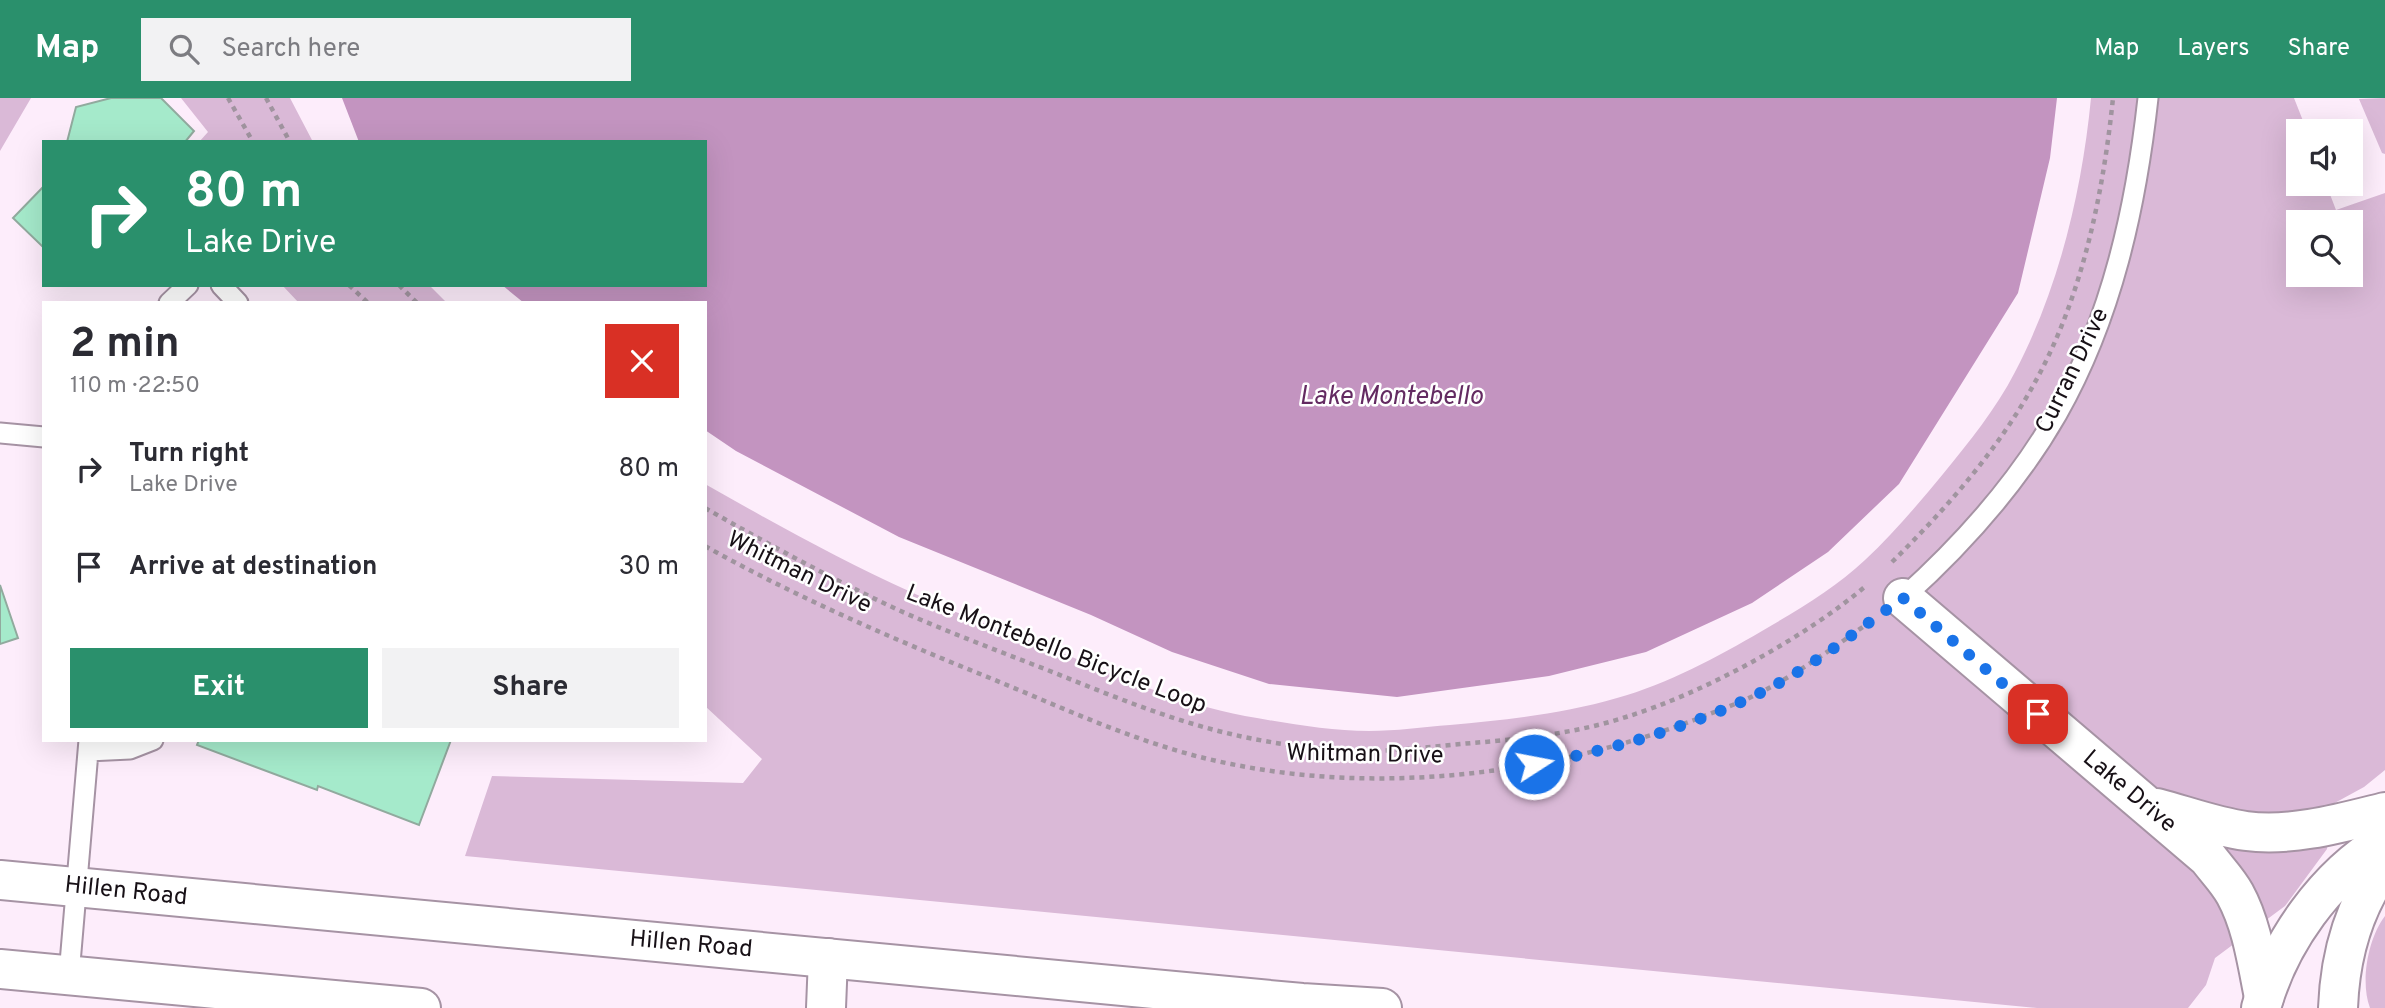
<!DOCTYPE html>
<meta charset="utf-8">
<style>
:root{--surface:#fff;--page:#f2f2f3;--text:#2b2b33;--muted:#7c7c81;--accent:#2a906c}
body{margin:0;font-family:Overpass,sans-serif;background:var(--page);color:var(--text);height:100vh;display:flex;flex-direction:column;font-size:26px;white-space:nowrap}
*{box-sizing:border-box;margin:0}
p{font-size:23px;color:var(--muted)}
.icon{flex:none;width:38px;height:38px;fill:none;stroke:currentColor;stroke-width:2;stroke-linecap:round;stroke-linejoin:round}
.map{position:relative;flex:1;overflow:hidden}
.panel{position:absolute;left:42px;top:203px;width:665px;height:441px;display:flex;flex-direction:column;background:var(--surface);border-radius:0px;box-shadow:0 7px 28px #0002}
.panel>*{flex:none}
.banner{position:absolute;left:42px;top:42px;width:665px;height:147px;border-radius:0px;box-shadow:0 7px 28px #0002;background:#2a906c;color:#fff;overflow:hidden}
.controls{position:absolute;left:2286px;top:21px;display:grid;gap:14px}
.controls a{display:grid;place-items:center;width:77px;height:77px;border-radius:0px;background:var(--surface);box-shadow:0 7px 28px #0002;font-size:35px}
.pin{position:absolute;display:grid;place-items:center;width:60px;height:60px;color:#fff;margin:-30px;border-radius:14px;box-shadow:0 4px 10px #0006}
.me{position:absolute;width:77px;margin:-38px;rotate:79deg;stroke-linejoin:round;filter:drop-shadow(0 0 5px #0008)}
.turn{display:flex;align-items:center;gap:24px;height:147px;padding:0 28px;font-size:32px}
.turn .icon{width:91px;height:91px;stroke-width:2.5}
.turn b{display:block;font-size:49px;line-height:60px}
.round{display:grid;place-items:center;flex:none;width:74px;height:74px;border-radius:0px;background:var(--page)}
.headline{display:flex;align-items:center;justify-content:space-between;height:119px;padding:0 28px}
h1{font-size:42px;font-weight:700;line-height:52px}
.primary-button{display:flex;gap:14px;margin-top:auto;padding:14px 28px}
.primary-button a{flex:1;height:80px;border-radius:0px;background:var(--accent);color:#fff;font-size:28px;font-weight:700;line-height:80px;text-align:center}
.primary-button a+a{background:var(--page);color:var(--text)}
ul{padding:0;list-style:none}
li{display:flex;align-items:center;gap:21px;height:98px;padding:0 28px}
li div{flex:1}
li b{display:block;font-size:26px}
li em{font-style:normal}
header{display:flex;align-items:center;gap:42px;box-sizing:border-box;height:98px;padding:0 35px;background:var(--accent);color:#fff}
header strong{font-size:33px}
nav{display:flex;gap:38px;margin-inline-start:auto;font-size:24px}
.search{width:490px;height:63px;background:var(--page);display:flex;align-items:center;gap:18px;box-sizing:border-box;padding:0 24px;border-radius:0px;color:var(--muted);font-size:26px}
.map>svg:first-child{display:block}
.green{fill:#dab9d7;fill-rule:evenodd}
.water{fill:#c394c0}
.building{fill:#a5eacb;stroke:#91aa9e;stroke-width:2}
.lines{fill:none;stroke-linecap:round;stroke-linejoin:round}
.lane-casing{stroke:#a693a4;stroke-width:23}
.street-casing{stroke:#a693a4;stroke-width:42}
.primary-casing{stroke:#a693a4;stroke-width:42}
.path{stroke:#a0949f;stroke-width:4.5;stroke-dasharray:5 5;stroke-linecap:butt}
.lane{stroke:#fff;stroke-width:19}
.street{stroke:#fff;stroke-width:38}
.primary{stroke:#fff;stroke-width:38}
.route{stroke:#1a73e8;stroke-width:12;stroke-dasharray:0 21.6}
.labels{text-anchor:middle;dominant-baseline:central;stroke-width:5;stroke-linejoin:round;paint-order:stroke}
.street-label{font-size:24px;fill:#171016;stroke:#fff}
.water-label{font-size:26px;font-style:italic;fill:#632a61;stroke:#fff}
</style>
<header>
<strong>Map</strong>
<div class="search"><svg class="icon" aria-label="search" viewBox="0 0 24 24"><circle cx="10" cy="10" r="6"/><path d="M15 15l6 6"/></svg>Search here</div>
<nav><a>Map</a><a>Layers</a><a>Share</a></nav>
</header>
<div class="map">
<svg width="2385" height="910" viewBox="0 0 2385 910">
<rect width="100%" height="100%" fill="#fdedfb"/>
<path class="green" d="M0,0H31L0,53Z
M181,0H290L313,44H199L208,34Z
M2091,0H2294L2307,33H2298V86H2326L2336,112L2385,95V672L2364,689L2331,707L2327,751L2285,808L2215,860L2206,887L2188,910H2037L465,758L492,678L743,685L762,661L705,608V386C772,424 840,462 911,494C959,517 1010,535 1060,554C1120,579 1181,606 1245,618C1286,625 1328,633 1369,633C1396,633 1423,629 1450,627C1506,622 1562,616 1617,600C1668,586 1717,559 1762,533C1798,512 1835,490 1865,462C1893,436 1919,405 1943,376C1969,344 1996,311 2015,274C2059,190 2082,93 2091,0ZM2298,124H2350V177H2298Z
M2385,0V56L2382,55L2359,1Z
M282,187H429L447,205H299Z
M2385,818V910H2370C2360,884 2368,840 2385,818Z"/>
<path class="water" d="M342,0H2057L2050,60L2018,195L1899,386L1828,454L1752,505L1646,554L1549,578L1397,599L1269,586L1172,554L1091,517L899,439L736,353L705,332V205H524L502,187H705V44H359Z"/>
<path class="building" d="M111,0H161L194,33L185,44H67L76,9Z
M44,88V150L13,120Z
M0,487L18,540L0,546Z
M199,642H451L419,727L318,688L317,692L197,647Z"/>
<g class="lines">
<defs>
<path id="lane" d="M221,187L238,205
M169,205L188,187
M0,335L44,339
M1903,500C1963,446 2017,386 2057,316C2112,219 2136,109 2148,0
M88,653L130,651L153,642
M69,877L89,642"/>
<path id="street" d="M1903,500L2208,760C2217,772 2228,783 2235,796C2252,827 2257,865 2264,899
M2157,710C2187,718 2216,729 2246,733C2292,739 2341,725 2385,714
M826,910L828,860"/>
<path id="primary" d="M0,782L1302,905L1382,910
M0,871L421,910
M2261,910C2279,844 2326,778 2385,743
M2338,910C2340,857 2353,809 2385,766"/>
</defs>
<use href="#lane" class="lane-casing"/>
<use href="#street" class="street-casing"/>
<use href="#primary" class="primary-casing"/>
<path class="path" d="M228,0L253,44
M266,0L290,44
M349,187L368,205
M399,187L417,205
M705,410C770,447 837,484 905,515C951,535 998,553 1045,571C1107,596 1169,622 1235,637C1274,646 1331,654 1372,653C1405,652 1439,648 1472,645C1523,641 1577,635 1626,619C1704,595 1806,539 1867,487
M705,448C796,499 893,541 990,580C1068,612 1148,650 1231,666C1382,697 1551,676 1694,622C1719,612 1746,603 1769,590C1806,570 1840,545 1874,521
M1892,464C1945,412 1998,352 2034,286C2082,200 2103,97 2113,0"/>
<use href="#lane" class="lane"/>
<use href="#street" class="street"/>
<use href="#primary" class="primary"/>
</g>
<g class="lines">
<path class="route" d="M1534,666C1608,654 1699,626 1766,592C1815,567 1859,531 1903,500L2038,616"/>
</g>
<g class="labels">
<g class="street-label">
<text transform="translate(2073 273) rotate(-64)">Curran Drive</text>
<text transform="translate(799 475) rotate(26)">Whitman Drive</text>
<text transform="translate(1056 552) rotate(21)">Lake Montebello Bicycle Loop</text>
<text transform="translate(1365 657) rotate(1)">Whitman Drive</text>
<text transform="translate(2129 694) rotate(40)">Lake Drive</text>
<text transform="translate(126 794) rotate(6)">Hillen Road</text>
<text transform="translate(691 847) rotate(5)">Hillen Road</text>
</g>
<g class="water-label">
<text x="1391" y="299">Lake Montebello</text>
</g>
</g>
</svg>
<div class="controls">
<a><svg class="icon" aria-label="sound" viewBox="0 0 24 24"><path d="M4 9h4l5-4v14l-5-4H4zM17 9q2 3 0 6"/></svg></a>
<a><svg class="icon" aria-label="search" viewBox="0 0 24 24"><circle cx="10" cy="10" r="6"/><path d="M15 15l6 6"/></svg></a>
</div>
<div class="pin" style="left:2038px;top:616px;background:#d93025"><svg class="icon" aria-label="arrive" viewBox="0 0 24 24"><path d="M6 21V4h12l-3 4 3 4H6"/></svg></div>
<svg class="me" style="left:1534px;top:666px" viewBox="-20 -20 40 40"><circle r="17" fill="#1a73e8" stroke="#fff" stroke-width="3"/><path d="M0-11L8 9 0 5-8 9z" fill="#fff"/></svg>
<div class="banner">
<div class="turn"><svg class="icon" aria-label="right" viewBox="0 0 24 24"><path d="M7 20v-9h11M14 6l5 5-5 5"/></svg><div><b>80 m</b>Lake Drive</div></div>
</div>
<section class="panel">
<div class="headline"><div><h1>2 min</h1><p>110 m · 22:50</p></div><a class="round" style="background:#d93025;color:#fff"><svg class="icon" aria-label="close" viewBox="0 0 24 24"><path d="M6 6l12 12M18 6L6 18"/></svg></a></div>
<ul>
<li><svg class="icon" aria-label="right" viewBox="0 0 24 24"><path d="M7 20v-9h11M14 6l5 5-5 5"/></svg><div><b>Turn right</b><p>Lake Drive</p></div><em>80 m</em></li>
<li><svg class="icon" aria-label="arrive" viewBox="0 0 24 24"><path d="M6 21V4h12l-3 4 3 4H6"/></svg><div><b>Arrive at destination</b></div><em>30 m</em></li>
</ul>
<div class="primary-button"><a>Exit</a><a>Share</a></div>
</section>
</div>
